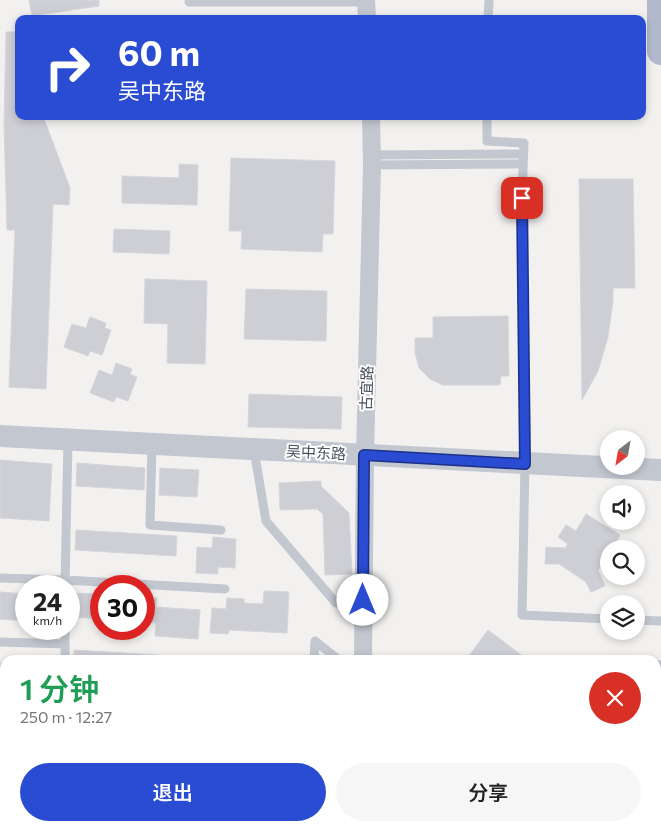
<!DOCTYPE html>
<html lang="zh">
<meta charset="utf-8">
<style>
:root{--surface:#fff;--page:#f6f6f6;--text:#222;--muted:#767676;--accent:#2a4cd3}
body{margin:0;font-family:Commissioner,"Noto Sans SC",sans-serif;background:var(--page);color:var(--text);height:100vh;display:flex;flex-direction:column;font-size:19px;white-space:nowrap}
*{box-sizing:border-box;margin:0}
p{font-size:16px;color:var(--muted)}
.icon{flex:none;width:28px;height:28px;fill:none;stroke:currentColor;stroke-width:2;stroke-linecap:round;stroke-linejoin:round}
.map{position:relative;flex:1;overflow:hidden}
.details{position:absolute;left:0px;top:655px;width:661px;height:176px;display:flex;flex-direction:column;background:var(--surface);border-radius:15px 15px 0 0;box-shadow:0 2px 8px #0003}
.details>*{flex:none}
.banner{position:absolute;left:15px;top:15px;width:631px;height:105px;border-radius:10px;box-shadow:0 2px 8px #0003;background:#2a4cd3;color:#fff;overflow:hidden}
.needle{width:32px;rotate:211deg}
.tools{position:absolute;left:600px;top:430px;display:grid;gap:10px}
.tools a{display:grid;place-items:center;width:45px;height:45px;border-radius:50%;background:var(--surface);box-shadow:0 2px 8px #0003;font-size:25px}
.speed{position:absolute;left:15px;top:575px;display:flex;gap:10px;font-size:25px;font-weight:700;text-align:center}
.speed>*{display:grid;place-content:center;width:65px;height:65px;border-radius:50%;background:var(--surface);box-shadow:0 2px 8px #0003;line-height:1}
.speed small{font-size:12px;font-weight:400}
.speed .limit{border:8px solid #d22;background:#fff;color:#111}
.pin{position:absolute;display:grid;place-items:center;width:42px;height:42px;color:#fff;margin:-21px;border-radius:10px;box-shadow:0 2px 8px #0006}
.me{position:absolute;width:55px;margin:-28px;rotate:0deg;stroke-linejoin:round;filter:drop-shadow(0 0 4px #0008)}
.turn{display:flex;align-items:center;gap:18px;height:105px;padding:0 20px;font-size:22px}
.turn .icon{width:65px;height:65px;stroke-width:2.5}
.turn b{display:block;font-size:35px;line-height:42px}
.round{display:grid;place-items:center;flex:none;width:52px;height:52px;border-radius:26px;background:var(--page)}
.headline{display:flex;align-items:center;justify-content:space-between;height:85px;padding:0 20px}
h1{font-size:30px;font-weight:600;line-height:38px;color:#1e9e55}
.primary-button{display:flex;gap:10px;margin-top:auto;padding:10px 20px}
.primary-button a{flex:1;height:58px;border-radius:30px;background:var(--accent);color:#fff;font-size:20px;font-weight:600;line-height:58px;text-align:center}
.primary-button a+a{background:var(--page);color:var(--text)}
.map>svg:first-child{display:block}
.building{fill:#ceced5;stroke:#d5d5db}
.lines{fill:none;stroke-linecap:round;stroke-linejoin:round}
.service{stroke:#c2c7d0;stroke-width:9}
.minor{stroke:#c2c7d0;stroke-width:18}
.tertiary{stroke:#c2c7d0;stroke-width:22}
.primary{stroke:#b2b9cc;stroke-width:28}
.route-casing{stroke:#1b3189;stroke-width:12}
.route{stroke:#2a4cd3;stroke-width:9}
.labels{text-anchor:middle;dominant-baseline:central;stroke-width:4;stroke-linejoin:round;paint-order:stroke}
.street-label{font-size:15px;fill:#4a4f5c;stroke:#fff}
</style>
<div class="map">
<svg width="661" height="831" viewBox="0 0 661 831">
<rect width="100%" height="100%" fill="#f2f1f0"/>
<path class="building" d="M29,0H99V6L32,16Z
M6,32H19V116H43L70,188L69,205L53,204L46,389L9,387L15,230H7L4,124Z
M231,158L335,161L333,234H323L322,252L241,249L242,231H229Z
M179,164L198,165L197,205L122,203V176L179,178Z
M579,179H633L635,288H613V301L608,337L598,371L582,400Z
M114,229L170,231L169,254L113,252Z
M145,279L207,281L205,364L167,363L168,324L144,323Z
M246,289L327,291L326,341L244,339Z
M508,316L509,376H501L500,385H443L430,379L419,368L415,353V338H433V317Z
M90,317L106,323L105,328L111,330L102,355L90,351L88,356L64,347L72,324L86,328Z
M116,363L132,369L130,374L137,377L128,401L116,397L114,402L90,393L99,370L112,375Z
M249,394L342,397L341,429L248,427Z
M0,460L52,464L49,521L0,518Z
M77,463L145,468L144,490L76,486Z
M160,468L199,470L197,497L159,495Z
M321,481V486L349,513L352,574L325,575L323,514L317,509L280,510L279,483Z
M586,514L620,535L612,549H609V569L602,565L598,570L605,586L591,592L586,582L559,564H545L546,547L565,548L568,544L558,537L566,525L576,531Z
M76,530L177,536L176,556L75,550Z
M213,537L236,539L235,568L218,567V574L196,573L197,547L212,548Z
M264,591L289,592L287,633L229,630L228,634L210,633L212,608L226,609L227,598L244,599V603L263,604Z
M0,592L26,594V621L0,619Z
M74,593L101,594V619L73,617Z
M144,597L157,598L156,607L200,610L198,639L155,636L156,623L144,622Z
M488,630L528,660H466Z
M74,650L157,655V660H74Z
M1,662L5,663V692H0Z
M227,826H302V831H227Z
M314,826H341V831H314Z
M390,826H539V831H390Z"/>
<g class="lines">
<path class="service" d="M189,0V2H366
M488,19L489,1
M487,116V141L524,143L522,199L525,464L522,615L609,619
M372,155L523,154
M372,165L523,164
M152,444L150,525L221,530
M254,450L266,521L336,603
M0,578L65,580L225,589
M65,586L68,440
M636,620L661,621
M65,629V660
M0,642L65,644
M314,660L315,641L339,660
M656,665H661
M0,704H5
M2,776V831
M117,831V826
M217,831V826
M308,831L309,826
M363,831V826"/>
<path class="minor" d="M366,0L367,19
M363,660L365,455L372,165L371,116"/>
<path class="tertiary" d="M0,436L661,470"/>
<path class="primary" d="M661,0V51"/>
</g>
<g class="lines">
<defs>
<path id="route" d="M363,600L364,455L525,464L522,198"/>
</defs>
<use href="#route" class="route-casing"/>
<use href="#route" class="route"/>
</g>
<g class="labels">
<g class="street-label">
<text transform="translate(366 388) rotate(-88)">古宜路</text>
<text transform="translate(316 452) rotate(3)">吴中东路</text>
</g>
</g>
</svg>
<div class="tools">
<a><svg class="needle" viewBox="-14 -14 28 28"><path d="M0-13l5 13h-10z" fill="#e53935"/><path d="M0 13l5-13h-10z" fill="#767676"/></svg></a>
<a><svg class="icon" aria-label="sound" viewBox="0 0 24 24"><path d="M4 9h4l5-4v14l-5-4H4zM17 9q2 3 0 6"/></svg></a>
<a><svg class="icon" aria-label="search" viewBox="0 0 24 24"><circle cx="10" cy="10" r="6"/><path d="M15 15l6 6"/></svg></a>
<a><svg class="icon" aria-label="layers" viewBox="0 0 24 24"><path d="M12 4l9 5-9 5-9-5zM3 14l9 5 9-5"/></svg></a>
</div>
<div class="speed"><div>24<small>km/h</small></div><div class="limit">30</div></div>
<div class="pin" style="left:522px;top:198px;background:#d93025"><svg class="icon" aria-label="arrive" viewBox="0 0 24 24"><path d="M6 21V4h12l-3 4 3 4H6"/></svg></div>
<svg class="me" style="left:363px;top:600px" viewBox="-20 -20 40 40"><circle r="19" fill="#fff"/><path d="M0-13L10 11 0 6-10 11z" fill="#2a4cd3"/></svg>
<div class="banner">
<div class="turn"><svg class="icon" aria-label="right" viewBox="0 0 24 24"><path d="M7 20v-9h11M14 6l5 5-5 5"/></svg><div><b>60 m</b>吴中东路</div></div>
</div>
<section class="details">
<div class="headline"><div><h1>1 分钟</h1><p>250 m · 12:27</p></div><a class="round" style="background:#d93025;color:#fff"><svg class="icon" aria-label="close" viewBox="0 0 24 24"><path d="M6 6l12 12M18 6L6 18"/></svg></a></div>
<div class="primary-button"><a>退出</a><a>分享</a></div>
</section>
</div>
